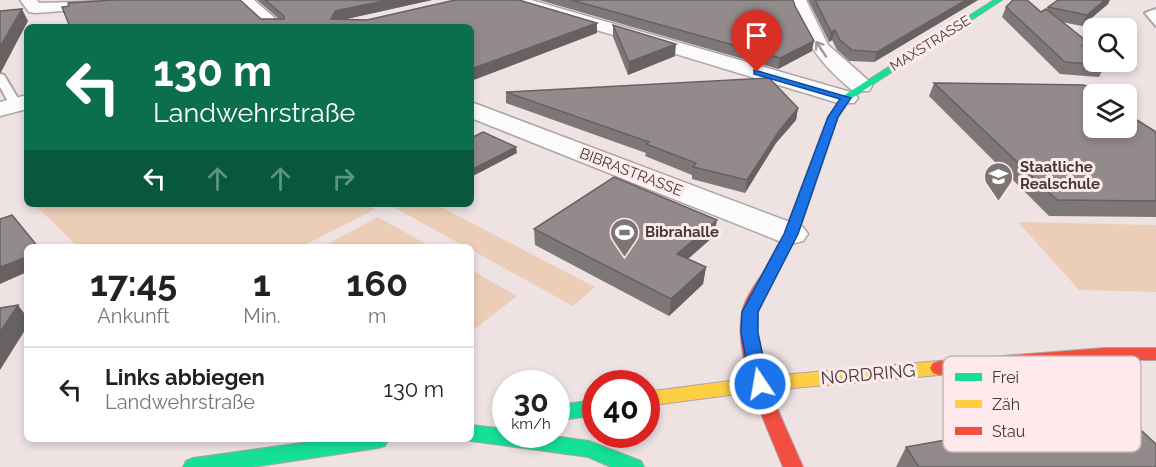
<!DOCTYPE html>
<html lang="de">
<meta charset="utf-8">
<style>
:root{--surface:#fff;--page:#f2f2f2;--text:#222;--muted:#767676;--line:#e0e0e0}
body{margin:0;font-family:Raleway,sans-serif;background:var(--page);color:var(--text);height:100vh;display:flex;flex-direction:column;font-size:22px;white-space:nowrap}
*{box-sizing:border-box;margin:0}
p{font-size:20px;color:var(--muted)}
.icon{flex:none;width:33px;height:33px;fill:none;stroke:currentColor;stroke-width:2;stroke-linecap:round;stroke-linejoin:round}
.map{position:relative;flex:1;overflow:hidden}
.drawer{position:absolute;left:24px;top:244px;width:450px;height:198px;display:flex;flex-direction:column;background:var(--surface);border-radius:9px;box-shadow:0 3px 9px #0003}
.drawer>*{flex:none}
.guide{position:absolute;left:24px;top:24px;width:450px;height:183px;border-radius:9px;box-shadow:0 3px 9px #0003;background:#0b6e4f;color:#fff;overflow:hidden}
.controls{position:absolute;left:1083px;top:18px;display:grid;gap:12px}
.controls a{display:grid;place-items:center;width:54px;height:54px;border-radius:9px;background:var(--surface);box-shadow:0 3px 9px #0003;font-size:30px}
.speed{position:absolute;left:492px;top:370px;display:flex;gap:12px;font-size:30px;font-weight:700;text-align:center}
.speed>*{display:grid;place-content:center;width:78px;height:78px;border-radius:50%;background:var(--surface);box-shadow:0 3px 9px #0003;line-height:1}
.speed small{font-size:15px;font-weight:400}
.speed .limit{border:9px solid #d22;background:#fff;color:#111}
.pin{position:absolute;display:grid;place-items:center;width:51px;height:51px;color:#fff;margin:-62px -26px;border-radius:50% 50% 50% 0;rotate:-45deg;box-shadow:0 0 6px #0007}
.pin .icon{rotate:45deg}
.me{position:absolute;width:66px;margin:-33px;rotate:348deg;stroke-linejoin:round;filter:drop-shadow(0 0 4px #0008)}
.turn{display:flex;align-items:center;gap:21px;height:126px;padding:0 30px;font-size:27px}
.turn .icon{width:78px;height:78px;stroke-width:2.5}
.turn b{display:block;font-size:42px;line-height:51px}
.lanes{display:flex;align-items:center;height:57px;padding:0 30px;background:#0003;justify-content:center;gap:30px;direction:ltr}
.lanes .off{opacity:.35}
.eta{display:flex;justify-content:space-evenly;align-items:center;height:102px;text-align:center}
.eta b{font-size:36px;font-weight:700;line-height:42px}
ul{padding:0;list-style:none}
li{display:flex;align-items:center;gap:18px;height:84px;padding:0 30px;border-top:2px solid var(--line)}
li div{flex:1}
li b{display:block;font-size:22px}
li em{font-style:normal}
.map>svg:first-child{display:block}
.green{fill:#ecceb8}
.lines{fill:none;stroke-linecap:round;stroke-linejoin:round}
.lane-casing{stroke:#aea4a5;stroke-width:4}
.street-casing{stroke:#aea4a5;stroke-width:3}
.fast-casing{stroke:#aea4a5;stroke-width:2}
.slow-casing{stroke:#aea4a5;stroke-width:2}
.jam-casing{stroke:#aea4a5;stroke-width:2}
.lane{fill:#fcfbfb;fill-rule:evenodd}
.street{fill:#fcfbfb;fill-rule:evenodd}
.fast{fill:#16e098;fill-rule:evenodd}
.slow{fill:#ffcf43;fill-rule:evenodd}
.jam{fill:#f24e42;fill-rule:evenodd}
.wall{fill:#7e7778}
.shaded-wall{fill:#676162}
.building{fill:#938a8c;stroke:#676162;stroke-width:1.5}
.oneway{stroke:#9f9a9a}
.route{fill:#1a73e8;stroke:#114b97;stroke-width:1.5}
.labels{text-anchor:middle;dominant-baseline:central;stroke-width:6;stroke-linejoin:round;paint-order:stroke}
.far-street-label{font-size:14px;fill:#423839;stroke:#feeaec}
.poi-label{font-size:15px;font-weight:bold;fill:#423839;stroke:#feeaec;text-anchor:start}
.street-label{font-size:15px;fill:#423839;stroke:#feeaec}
.near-street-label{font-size:18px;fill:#423839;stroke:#feeaec}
.key{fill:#feeaec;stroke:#c6b5b6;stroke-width:1.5}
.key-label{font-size:16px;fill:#423839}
</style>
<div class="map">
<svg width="1156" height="467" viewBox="0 0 1156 467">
<rect width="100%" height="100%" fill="#eee2e3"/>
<path class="green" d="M34,204H367L375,209L301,247L79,248Z
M388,204H435L595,287L573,306Z
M378,217L431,247H322Z
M1018,222L1156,225V292L1079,290Z
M471,270L517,296L471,332Z"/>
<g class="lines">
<defs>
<path id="lane" d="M1156,9V26L1145,13Z
M0,74L4,75L22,105L20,108L10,105L0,87Z"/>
<path id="street" d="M20,0H37L39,3L151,0L143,5L35,13L29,12Z
M236,0H254L285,27H265Z
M505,0H531L854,93L858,98L854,103H838L507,3Z
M790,0H806L828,45L869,81L872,86L869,91H853C821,65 802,39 790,0Z
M27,95V109L0,116V102Z
M471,102L803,227L808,234L803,241L791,244L779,241L471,118Z"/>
<path id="fast" d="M994,0H1002L849,100L838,117L798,234L776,274H766L764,271L784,234L828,117L843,96Z
M596,400V415L556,421V405Z
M471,425L506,429V435H547L589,441L641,461L644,467H611L588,457L471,441L466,440H471Z
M323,440H388L385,446L378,448L253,467H183L186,461L193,458Z"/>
<path id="slow" d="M939,361L945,363L948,368L945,373L939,375L760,391L646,406V392L760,377Z"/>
<path id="jam" d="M771,266L778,271C772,284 760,298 758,313C750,359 785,424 803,467H783C766,424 733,359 742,312C745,297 758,281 766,268Z
M1104,348H1156V360H1104L939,375L933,373L930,368L933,363L939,361Z"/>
</defs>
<use href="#lane" class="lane-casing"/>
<use href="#street" class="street-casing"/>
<use href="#fast" class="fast-casing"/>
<use href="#slow" class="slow-casing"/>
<use href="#jam" class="jam-casing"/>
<use href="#lane" class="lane"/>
<use href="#street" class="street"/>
<use href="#fast" class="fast"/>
<use href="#slow" class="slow"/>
<use href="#jam" class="jam"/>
</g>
<path class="wall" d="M257,0H432L345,19L597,33L471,27H70L279,19Z
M539,0H793L812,51L778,69Z
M808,0H978L874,62L849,61L837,50L832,40L829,42Z
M1108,4L1082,26L1062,22L1094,47L1091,53L1105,65L1099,77L1060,74L1002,17L1006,7L1041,12L1047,9L1048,7Z
M613,25L675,56L628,75L613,37Z
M934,83L1156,132V217L1049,216L929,96Z
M506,92L798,108L796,120L776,143L745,193L692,179V175L645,156L646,153L506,103Z
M534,229L714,236L688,259L706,267L703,284L669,316L535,245Z
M906,447L1156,467H896Z"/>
<path class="shaded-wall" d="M389,0H432L338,21L331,19L335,11Z
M966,0H978L874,62L877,52Z
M1105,0H1110L1108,4L1082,26L1087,15Z
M22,9L28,21L0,74V47Z
M597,23V33L471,81V69Z
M835,30L832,40L829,42L831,32Z
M814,41L812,51L778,69L780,58Z
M676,44L675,56L628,75L629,62Z
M798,108L796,120L776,143L745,193L747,180L779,131Z
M516,147L517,153L471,177V170Z
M717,220L714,236L675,270L677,254Z
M27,257V272L0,284V267Z
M706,267L703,284L669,316L671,299Z
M18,305L27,317V327L0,370V332Z"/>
<path class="building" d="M114,0H240L261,19H284V16L265,0H389L335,11L331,19L367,20L455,0H519L597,23L471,69V27H70L62,7L69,6L68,3Z
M571,0H793L795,6L814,41L780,58Z
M815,0H966L877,52L852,50L840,40L835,30L831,32Z
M1013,0H1027L1041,12L1046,9L1094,47L1083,46L1094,55V62H1101L1105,65L1065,62L1006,7Z
M1058,0H1105L1087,15L1048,7Z
M22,9L0,47V11Z
M613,25L676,44L629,62Z
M769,78L798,108L779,131L747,180L693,167L696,163L646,144L649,142L506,92Z
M934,83L1084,85L1099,94H1094V128H1126V113L1156,132V201L1057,200Z
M483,132L516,147L471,170V138Z
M614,177L717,220L677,254L706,267L671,299L534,229Z
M12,215L39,248H27V257L0,267V219Z
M18,305L0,332V308Z
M1118,409L1156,444V467H919L906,447Z"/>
<defs><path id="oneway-shaft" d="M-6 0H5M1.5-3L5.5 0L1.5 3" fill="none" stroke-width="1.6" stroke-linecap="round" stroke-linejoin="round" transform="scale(1.5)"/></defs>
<use class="oneway" href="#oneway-shaft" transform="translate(821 49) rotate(-124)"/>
<path class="route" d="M754,70L851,98L838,117L798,234L758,312V333L769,384L767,389H754L751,384L741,333L742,312L784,234L828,117L840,99L754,74Z"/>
<defs>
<symbol id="school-pin" viewBox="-11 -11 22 30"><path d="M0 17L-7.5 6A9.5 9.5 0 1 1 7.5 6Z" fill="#7e7474" stroke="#feeaec"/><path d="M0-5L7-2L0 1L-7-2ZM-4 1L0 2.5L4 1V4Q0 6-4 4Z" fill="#fff"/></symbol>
<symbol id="stadium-pin" viewBox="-11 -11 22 30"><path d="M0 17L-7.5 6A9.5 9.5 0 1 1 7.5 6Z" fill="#7e7474" stroke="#feeaec"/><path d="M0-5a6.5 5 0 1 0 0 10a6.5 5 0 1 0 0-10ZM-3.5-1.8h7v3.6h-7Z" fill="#fff"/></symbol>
</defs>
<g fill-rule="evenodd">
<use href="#school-pin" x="982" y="160" width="33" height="45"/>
<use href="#stadium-pin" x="608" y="216" width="33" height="45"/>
</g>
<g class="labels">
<g class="far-street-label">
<text transform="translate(930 43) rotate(-32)">MAXSTRASSE</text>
</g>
<g class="poi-label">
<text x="1020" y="167">Staatliche<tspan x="1020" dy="17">Realschule</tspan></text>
<text x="645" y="232">Bibrahalle</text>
</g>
<g class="street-label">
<text transform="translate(631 172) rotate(21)">BIBRASTRASSE</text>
</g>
<g class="near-street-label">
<text transform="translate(868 374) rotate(-5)">NORDRING</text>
</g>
</g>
<rect x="943" y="356" width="198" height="96" rx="9" class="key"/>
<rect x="955" y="373" width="27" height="8" fill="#16e098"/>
<rect x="955" y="400" width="27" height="8" fill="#ffcf43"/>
<rect x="955" y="427" width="27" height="8" fill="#f24e42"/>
<g class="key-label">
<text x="992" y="383">Frei</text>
<text x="992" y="410">Zäh</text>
<text x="992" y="437">Stau</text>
</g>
</svg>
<div class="controls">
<a><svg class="icon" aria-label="search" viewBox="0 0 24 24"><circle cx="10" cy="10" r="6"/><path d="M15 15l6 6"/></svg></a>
<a><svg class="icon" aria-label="layers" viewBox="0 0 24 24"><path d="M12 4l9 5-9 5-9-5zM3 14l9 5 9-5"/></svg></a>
</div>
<div class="speed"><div>30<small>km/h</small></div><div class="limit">40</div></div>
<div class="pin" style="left:757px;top:72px;background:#d93025"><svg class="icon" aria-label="arrive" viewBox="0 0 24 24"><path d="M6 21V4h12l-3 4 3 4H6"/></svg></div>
<svg class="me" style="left:760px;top:384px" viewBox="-20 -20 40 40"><circle r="17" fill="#1a73e8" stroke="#fff" stroke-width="3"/><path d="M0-11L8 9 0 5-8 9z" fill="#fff"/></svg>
<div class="guide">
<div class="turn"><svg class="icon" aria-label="left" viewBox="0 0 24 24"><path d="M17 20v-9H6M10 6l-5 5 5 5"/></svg><div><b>130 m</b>Landwehrstraße</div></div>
<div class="lanes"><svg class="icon" aria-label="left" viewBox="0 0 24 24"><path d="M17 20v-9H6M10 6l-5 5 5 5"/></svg><svg class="icon off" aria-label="ahead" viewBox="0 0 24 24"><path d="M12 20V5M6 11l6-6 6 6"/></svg><svg class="icon off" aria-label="ahead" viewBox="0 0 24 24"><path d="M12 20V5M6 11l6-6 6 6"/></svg><svg class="icon off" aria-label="right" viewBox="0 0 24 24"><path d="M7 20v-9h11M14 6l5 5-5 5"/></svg></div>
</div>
<section class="drawer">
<div class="eta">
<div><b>17:45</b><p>Ankunft</p></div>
<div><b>1</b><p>Min.</p></div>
<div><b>160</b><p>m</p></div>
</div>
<ul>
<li><svg class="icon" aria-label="left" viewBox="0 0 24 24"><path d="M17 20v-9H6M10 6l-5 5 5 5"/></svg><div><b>Links abbiegen</b><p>Landwehrstraße</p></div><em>130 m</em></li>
</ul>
</section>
</div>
